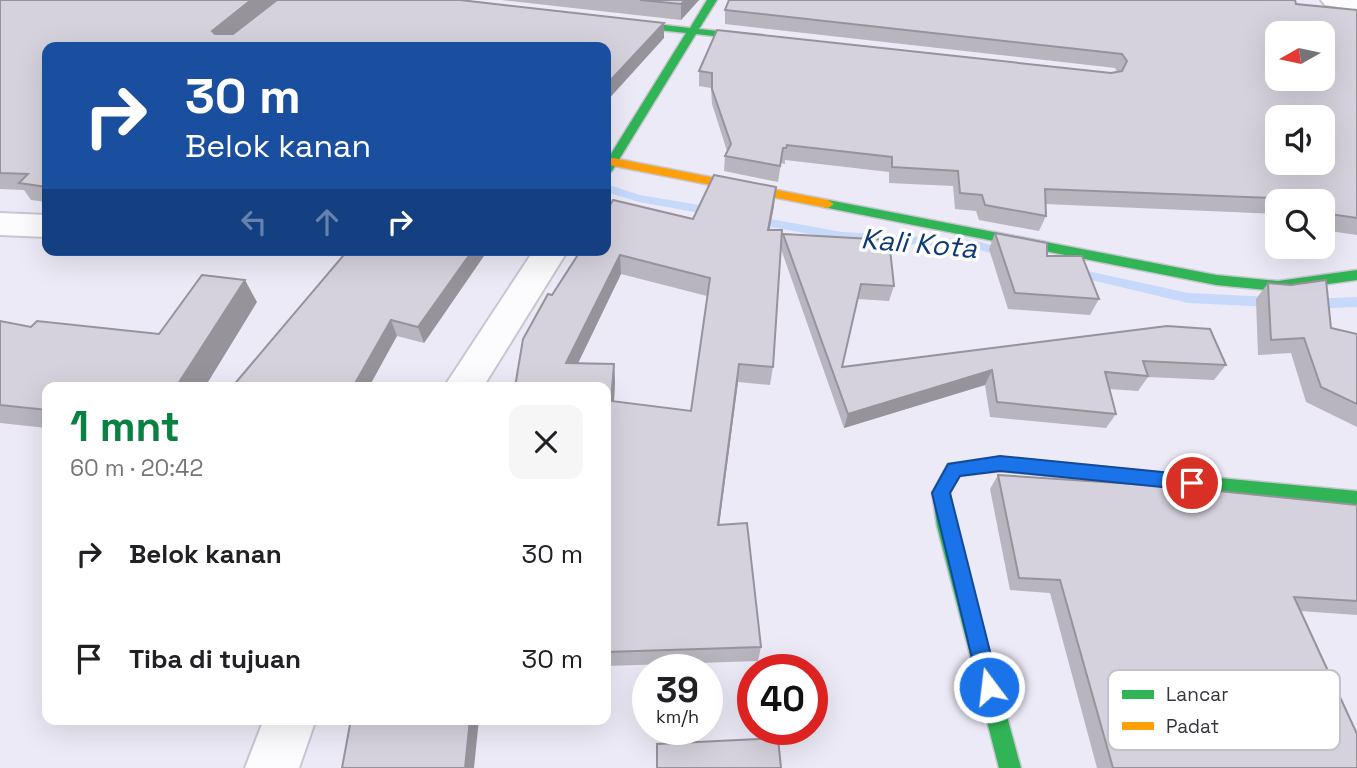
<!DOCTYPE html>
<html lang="id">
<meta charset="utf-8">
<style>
:root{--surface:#fff;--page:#f6f6f6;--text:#202124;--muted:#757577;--accent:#0b8043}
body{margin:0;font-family:"Space Grotesk",sans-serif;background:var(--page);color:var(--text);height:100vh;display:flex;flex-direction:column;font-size:26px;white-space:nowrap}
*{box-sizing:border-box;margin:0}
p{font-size:23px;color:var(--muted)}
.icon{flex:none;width:38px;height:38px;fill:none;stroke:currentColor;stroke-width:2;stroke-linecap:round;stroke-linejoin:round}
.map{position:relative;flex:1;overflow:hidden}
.drawer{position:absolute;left:42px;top:382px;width:569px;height:343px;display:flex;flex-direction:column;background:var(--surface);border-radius:14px;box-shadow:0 7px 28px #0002}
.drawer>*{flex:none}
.banner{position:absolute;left:42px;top:42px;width:569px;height:214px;border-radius:14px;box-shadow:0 7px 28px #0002;background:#1a4fa0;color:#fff;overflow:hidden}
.needle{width:46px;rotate:261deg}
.tools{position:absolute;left:1265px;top:21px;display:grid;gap:14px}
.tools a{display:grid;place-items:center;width:70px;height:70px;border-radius:14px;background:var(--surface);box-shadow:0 7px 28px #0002;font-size:35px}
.speed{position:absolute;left:632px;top:654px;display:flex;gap:14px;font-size:35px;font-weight:700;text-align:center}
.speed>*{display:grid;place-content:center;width:91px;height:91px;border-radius:50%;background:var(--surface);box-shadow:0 7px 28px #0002;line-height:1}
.speed small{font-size:18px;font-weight:400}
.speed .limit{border:10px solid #d22;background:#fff;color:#111}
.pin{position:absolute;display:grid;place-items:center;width:60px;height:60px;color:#fff;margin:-30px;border:4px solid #fff;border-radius:50%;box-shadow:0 2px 7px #0007}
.me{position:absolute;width:77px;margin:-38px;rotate:345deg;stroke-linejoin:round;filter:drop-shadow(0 0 5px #0008)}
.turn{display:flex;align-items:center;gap:24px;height:147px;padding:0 28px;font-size:32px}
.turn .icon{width:91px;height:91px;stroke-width:2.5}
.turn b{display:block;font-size:49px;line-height:60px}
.lanes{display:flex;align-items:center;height:66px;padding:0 28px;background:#0003;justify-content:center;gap:35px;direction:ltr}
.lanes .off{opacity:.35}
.round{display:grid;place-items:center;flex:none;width:74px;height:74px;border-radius:14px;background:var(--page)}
.overview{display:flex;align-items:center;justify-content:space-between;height:119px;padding:0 28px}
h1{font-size:42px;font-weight:700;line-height:52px;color:var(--accent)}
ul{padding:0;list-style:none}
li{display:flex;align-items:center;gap:21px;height:105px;padding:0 28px}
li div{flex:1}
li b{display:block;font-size:26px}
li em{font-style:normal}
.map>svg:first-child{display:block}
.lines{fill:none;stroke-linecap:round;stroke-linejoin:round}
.stream{fill:#c6d9fa;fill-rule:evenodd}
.street-casing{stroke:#c8c6d1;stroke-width:4}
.fast-casing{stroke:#c8c6d1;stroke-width:3}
.slow-casing{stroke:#c8c6d1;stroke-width:3}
.street{fill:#fcfcfe;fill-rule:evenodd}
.fast{fill:#30b455;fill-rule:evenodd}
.slow{fill:#ff9f0a;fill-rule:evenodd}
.wall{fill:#b8b5be;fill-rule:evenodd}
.shaded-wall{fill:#96939b}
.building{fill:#d6d2dd;stroke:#96939b;stroke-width:2;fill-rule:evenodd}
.route{fill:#1a73e8;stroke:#114b97;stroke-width:2}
.labels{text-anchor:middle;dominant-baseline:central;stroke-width:7;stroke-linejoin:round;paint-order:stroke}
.water-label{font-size:28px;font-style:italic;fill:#0d3974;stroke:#fff}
.key{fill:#fff;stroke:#c3c2c6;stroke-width:2}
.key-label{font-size:19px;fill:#373540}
</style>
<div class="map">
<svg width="1357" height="768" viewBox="0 0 1357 768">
<rect width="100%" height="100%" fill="#eceaf6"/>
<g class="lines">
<path class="stream" d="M606,184L640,195L717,208L723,212L717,216L639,202L606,192Z
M754,216L842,232L973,240L1011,251L1013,254L1007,258L973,248L842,240L750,223L748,220Z
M1074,268L1188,293L1274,297L1280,302L1274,307L1188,303L1070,275L1068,272L1070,269Z
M1357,297V307L1312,309L1306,304L1312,299Z"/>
<defs>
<path id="street" d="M1321,0H1357V10L1325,5Z
M0,213L47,215V237L0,235Z
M534,250H568L483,387H444Z
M264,719H316L299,768H245Z"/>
<path id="fast" d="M707,0H717L699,29L765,36L770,39L765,42L696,34L612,171L606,175V162L686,33L613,25L608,22L613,19L690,28Z
M828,200L1216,275L1278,281L1357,270V280L1278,291L1216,285L823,207L822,204Z
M1000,457L1357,491V507L1000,471L959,476L950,493L955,526L1021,768H999L937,526L932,493L948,464Z"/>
<path id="slow" d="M613,158L828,200L834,204L828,208L609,165V159Z"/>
</defs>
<use href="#street" class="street-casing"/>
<use href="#fast" class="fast-casing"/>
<use href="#slow" class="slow-casing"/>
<use href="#street" class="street"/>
<use href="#fast" class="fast"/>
<use href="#slow" class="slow"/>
</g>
<path class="wall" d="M0,0H276L262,11L664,23V38L606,47H47V202L31,200L24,190L0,189Z
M501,0H699L681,20Z
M1296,4L1357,10V235L1323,230V201H1278V214L1045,204L1046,216L1039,231L979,220L976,211L955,209L953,186L889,183V172L785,160V164L781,163L778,182L724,171L725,156L727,151L712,104L711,88L699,86V71L1111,73L1117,72L1115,68L725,24V10Z
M774,206L769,230L773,367L770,385L738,382L719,525L761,647L758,661L606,666V387H515L552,295L581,250ZM621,274L707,296L691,411L614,401L615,382L614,364L578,363Z
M995,233L1047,256L1099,299L1090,315L1008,309L989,249Z
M783,234L894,286L889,301L857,299L842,367L1167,326L1226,365L1214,380L1148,377L1138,391L1109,389L1116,414L1106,428L990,417L985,385L844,428L781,249Z
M348,250H488L424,343L397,336Z
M1268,283L1331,328L1357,334V427L1306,402L1291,353L1258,355L1256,299Z
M257,302L47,387V428L0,423V321L31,327L159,334Z
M998,475L1357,505V615L1300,611L1357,768H1097L1050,593L1010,590L990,489Z"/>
<path class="shaded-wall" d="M251,0H276L219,47L212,31Z
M685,0H699L681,20V4Z
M664,23V38L606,102V85Z
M776,187L774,206L766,248L768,230Z
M473,250H488L424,343L418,327Z
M620,255L621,274L569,382L566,363Z
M245,280L257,302L205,387H176Z
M391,320L397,336L369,387H353Z
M614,364L615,382L613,419L611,401Z
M739,364L738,382L717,541L718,525Z
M992,370L985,385L844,428L848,414Z
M470,719H479L474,768H465Z"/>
<path class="building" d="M0,0H251L212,31L215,34H233L277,0H460L664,23L606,85V47H47V187L19,183L28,174L0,173Z
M640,0H685L681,4Z
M729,0H1295L1296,4L1357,10V218L1323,213L1324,200L1045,189L1046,216L985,205L982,195L960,193L958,171L892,167V157L787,145L786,148H783L780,166L725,156L731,144L712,89V73L699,71L717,30L1111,73L1122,71L1127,61L1122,54L725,10ZM1278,33H1323V79H1278ZM1278,117H1323V163H1278Z
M714,175L776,187L768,230H782L773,367L739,364L718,525L747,523L761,647L606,652V387H515L523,339L548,294L552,295L581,250H606V212L613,200L693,219ZM620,255L710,278L691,411L611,401L614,364L566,363Z
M995,233L1047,243V256H1082L1099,299L1015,293Z
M783,234L889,240L894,286L861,284L842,367L1167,326L1210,329L1226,365L1143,361L1148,376L1105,372L1116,414L997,402L992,370L848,414Z
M348,250H473L418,327L391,320L353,387H232Z
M202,275L245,280L176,387H47V410L0,405V321L31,327L37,321L159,334Z
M1326,280L1331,328L1357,334V404L1321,387L1304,338L1271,340L1268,283L1291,285Z
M998,475L1179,487L1357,505V601L1294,597L1357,734V768H1113L1060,580L1019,578Z
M351,719H470L465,768H342Z
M778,738L781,768H657V744Z"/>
<path class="route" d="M1000,456L1192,475L1198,477L1201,483L1198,488L1192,490L1000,471L960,476L950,493L999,687L996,695L989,698L982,695L979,687L932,493L948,464Z"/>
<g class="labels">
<g class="water-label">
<text transform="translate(919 243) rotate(5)">Kali Kota</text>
</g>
</g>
<rect x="1108" y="670" width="232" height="80" rx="10" class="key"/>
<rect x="1122" y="690" width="32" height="9" fill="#30b455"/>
<rect x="1122" y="722" width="32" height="8" fill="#ff9f0a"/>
<g class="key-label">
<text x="1166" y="701">Lancar</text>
<text x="1166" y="733">Padat</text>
</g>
</svg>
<div class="tools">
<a><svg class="needle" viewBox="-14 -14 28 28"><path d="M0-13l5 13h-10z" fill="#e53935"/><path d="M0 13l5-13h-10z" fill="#757577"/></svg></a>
<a><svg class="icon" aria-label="sound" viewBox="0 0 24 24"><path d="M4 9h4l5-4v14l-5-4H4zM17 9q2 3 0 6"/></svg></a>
<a><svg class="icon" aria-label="search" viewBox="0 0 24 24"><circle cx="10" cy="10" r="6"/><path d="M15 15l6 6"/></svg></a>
</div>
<div class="speed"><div>39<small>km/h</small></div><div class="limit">40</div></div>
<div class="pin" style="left:1192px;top:483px;background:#d93025"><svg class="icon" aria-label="arrive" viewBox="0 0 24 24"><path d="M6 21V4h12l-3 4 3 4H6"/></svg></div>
<svg class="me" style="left:989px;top:687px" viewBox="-20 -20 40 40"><circle r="17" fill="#1a73e8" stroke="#fff" stroke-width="3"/><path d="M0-11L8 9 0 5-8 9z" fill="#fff"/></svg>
<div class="banner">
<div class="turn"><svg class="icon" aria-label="right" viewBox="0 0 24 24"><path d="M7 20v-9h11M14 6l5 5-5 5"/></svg><div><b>30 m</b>Belok kanan</div></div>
<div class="lanes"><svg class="icon off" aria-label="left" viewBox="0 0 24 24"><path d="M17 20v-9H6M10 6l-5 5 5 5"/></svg><svg class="icon off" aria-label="ahead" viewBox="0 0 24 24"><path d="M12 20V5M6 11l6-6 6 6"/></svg><svg class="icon" aria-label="right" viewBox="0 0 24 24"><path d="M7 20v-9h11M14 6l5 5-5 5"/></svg></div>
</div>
<section class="drawer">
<div class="overview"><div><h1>1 mnt</h1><p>60 m · 20:42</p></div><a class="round"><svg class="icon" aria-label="close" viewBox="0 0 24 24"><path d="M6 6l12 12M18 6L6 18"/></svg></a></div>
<ul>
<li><svg class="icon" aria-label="right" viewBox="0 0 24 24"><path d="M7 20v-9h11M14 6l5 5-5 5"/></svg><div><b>Belok kanan</b></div><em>30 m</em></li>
<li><svg class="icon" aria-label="arrive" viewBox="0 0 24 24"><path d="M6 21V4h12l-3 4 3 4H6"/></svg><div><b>Tiba di tujuan</b></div><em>30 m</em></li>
</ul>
</section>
</div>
